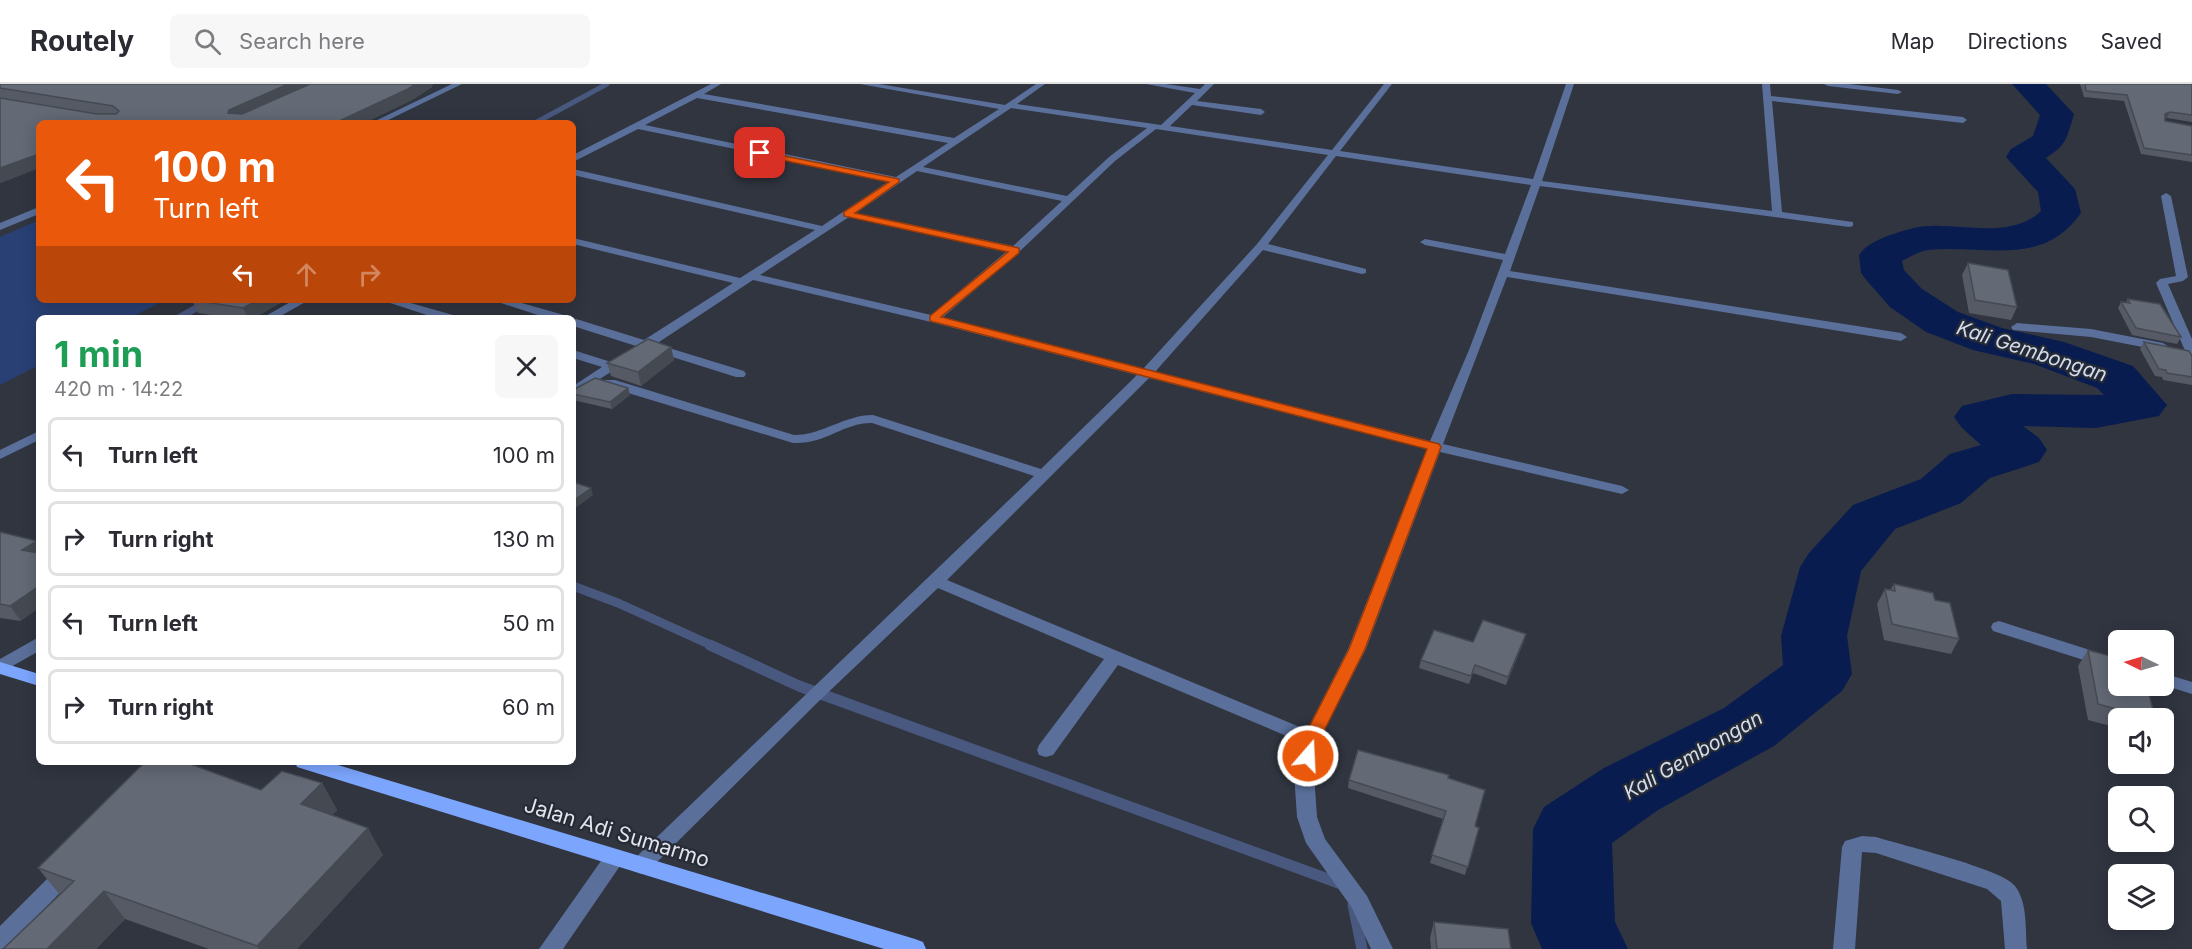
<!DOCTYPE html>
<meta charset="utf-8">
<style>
:root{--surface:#fff;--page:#f7f7f7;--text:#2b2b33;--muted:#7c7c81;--line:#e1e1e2}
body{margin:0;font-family:Inter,sans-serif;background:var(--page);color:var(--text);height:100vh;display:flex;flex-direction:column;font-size:22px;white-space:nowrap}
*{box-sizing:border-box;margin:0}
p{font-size:20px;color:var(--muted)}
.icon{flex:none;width:33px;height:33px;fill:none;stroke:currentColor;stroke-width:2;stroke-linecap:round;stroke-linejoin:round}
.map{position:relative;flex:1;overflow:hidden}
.panel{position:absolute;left:36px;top:231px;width:540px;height:450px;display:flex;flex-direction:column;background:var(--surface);border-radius:9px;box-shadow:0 3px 15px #0003}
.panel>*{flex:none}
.guide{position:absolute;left:36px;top:36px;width:540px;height:183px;border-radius:9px;box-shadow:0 3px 15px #0003;background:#ea580c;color:#fff;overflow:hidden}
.needle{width:39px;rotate:275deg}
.buttons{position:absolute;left:2108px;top:546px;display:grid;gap:12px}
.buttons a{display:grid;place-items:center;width:66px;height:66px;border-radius:9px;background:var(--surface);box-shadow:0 3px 15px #0003;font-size:30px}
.pin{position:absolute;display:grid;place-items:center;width:51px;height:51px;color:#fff;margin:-26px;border-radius:12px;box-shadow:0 3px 9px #0006}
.me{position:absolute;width:66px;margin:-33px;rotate:19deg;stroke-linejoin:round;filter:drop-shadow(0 0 4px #0008)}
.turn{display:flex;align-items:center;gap:21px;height:126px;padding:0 18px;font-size:27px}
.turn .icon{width:78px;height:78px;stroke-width:2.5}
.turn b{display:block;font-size:42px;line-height:51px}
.lanes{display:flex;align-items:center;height:57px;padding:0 18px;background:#0003;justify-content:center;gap:30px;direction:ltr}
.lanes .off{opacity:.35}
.round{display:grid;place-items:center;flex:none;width:63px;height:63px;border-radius:9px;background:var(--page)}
.headline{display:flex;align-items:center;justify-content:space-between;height:102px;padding:0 18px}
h1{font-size:36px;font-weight:700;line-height:45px;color:#1e9e55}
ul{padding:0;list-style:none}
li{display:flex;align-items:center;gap:18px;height:75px;margin:0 12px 9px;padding:0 6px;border:3px solid var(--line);border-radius:9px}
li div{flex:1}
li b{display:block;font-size:22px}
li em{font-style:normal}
header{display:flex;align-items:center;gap:36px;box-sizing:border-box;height:84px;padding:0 30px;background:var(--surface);border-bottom:2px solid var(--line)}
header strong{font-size:28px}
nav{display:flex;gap:33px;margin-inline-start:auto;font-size:21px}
.search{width:420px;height:54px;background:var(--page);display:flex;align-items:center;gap:15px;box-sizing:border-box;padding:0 21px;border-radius:9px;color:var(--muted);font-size:22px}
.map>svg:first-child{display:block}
.green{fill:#294074}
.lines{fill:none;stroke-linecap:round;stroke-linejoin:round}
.stream-far3{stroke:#49587f;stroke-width:5}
.stream-far2{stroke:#49587f;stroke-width:7}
.stream-far1{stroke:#49587f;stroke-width:9}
.stream{stroke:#49587f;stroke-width:11}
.river{fill:#081c50;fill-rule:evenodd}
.minor{fill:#5a6f9a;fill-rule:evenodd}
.major{fill:#7ca6fd;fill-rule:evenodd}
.wall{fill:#555a65}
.shaded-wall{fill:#454a52}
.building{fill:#636975;stroke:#454a52;stroke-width:1.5}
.route{fill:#ea580c;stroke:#983908;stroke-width:1.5}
.labels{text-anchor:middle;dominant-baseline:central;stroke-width:4.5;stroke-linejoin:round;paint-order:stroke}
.water-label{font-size:20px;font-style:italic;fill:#d4ddee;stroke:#262b35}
.near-street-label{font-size:21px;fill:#e2e5ec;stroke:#262b35}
</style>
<header>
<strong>Routely</strong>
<div class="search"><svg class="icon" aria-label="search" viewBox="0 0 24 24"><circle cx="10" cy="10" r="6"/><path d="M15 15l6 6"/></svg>Search here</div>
<nav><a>Map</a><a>Directions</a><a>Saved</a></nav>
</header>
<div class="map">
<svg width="2192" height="865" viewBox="0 0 2192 865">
<rect width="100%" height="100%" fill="#303540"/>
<path class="green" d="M39,136V216H165L130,234H39V281L0,301V153Z"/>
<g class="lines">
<path class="stream-far3" d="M535,39L607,0"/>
<path class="stream-far2" d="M178,234L211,216"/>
<path class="stream-far1" d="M573,502L618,519L713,562"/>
<path class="stream" d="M710,561L799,602L1344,801
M1353,821L1362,865"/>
<path class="river" d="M2012,0H2046L2074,30C2067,53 2067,61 2046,74L2075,105L2081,129C2042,185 1983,160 1928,166C1919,167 1910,173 1902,177L1904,186L1922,205L1958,228L2002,244L2064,258L2133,282L2167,321L2159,332L2096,344L2023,342L2039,354L2047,366L2039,378L1990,394L1961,419L1895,445L1861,487L1847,552L1852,590L1842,607L1774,662L1658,726L1612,759L1615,838L1628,865H1542L1531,839L1533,745L1544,723L1604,684L1724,624L1783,581L1781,552L1800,483L1809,469L1853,421L1921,395L1950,370L1981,361L1962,344L1954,333L1962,322L2012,310L2104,311L2097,304L2034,280L1973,266L1926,248L1890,223L1868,198L1861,189L1859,171C1866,161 1874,158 1885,153C1899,148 1915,142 1930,142C1965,140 2013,155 2041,127L2038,108L2006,73L2011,65L2033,52L2040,31Z"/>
<path class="minor" d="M452,0H462L382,39H371Z
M711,0H721L704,10L954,54L999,25L860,0H879L1005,21L1036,0H1045L1017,20L1161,41L1195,9L1146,0H1166L1200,5L1205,0H1214L1197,17L1261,25L1265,28L1261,31L1192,21L1170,42L1332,66L1384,0H1392L1340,67L1533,95L1566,0H1574L1542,97L1772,127L1762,0H1770L1771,12L1963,33L1967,36L1963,39L1772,17L1782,128L1853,138V142L1849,143L1540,102L1510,187L1901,249L1907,253L1901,257L1507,193L1443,360L1622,402L1629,406L1622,410L1440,368L1366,565L1320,655L1314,689L1317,733L1325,755L1367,812L1393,865H1371L1352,824L1306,759L1297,733L1294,689L1301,658L1118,581L1053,671L1046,673L1039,671L1037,666L1039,661L1104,575L938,504L817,619L648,787L641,790L634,787L631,781L634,775L1034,392L872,339C842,339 827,360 793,359L605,302L604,299L605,296H615L794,351C823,351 844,331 873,331L1041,385L1137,291L931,238L753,196L656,260L744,287L746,290L744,293H736L647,265L573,312V302L602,283L573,274V266L611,278L636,262L573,242V234L644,256L733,199L573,160V154L740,194L815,146L573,91V85L822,142L889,97L638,45L573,78V71ZM697,14L948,59L896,93L645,41ZM1011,24L1147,44L1109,73L1067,112L923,83ZM1156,45L1328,71L1257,160L1143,285L942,234L1019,168L1115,77ZM1336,72L1531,101L1505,170L1425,155L1420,158L1425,161L1503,176L1469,266L1430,357L1155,288L1263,166L1362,190L1366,189V185L1268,160ZM917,87L1062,117L1013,162L856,129ZM849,133L1007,167L931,231L760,191ZM1149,294L1427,365L1348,565L1307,646L947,496Z
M1824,0H1849L1898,6L1902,8L1898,10L1828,2Z
M2166,109L2171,112L2188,193L2183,197L2168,200L2192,255V273L2186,269L2156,199L2160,195L2176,192L2161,112Z
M39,123V130L0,146V139Z
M294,216H309L277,234H262Z
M381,216H400L453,231L455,234H436Z
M492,216H511L564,231L566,234H547Z
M2017,239L2091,245L2163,259L2169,263L2163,267L2091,253L2013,246L2011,243Z
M39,347V356L0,375V366Z
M1999,537L2118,575V587L1993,547L1991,543L1993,539Z
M39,553V567L0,589V575Z
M2163,589L2192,598V610L2163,601Z
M1862,752L1876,753C1901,761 2003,785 2015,802C2028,819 2025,845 2027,865H2005L2001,817L1987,805L1876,769L1862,768L1855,865H1833L1842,763L1845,757Z
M615,765L622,767L625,773L622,779L563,865H539L608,767Z
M67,779L74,782L77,788L74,794L8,863L0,865V842L60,782Z"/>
<path class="major" d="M0,578L39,590V602L0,590Z
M295,678H328L915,855L923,858L926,865H884L297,683Z"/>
</g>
<path class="wall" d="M0,0L432,3L412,16L364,39H39V84L0,99Z
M2080,0H2192V38L2167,34L2165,35V37L2192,42V78L2141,70L2124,17L2084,13Z
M1968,179L2017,223L2011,236L1969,229L1962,191Z
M2128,215L2181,253L2177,260L2132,251L2118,224L2121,218L2126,219Z
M192,216H285L254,234H230L198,229Z
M2144,258L2192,272V301L2163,296L2162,293L2155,292L2140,265Z
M671,263L674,276L641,302L611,292L607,279Z
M573,306L630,311L612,325L573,316Z
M0,448L21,537L0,534Z
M1894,500L1935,516L1959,555L1951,570L1884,556L1877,520L1885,505L1890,506Z
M1526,550L1524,557L1506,601L1473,589L1469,600L1419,584L1421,576L1473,558Z
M2088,566L2155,634H2118V644L2088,636L2078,582Z
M1448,694L1475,742L1479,744L1465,791L1430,779L1443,735L1348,704L1349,696Z
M322,699L337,726L332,731L383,771L297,865H209L125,835L96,865H3L60,811L38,784L261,706Z
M1434,838L1511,865H1431L1430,854Z"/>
<path class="shaded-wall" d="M288,0H316L234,39L228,29L229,26Z
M416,0H433L432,3L412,16L364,39H335Z
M2170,28L2167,34L2162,36L2165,30Z
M39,70V84L0,99V84Z
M258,216H285L254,234H248L243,224Z
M671,263L674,276L641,302L638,288Z
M628,304L630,311L612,325L610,318Z
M591,404L593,411L573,426V417Z
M37,457L39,460V477L22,466Z
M39,502V524L21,537L10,522Z
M1526,550L1524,557L1506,601L1508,593Z
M322,699L337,726L317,747L301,720Z
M368,744L383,771L297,865H259L257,862Z
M104,807L125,835L96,865H47Z"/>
<path class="building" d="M0,0H288L229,26L228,29L242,30L310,0H416L408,5L335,39H39V70L0,84V14L97,30H116L119,27L113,22L0,4Z
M2085,0H2192V31L2170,28L2165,30V37L2192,42V71L2144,64L2127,11L2086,7Z
M1968,179L2008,186L2017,223L1975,216Z
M2128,215L2160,220L2181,253L2136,244L2121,218L2130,219Z
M192,216H258L243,224Z
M648,255L671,263L638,288L607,279Z
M2144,258L2189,267L2192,272V293L2167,289L2166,286L2159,285Z
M595,294L628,304L610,318L573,310V306Z
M573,398L591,404L573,417Z
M0,448L37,457L22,466L39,469V502L10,522L0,520Z
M1894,500L1933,509L1935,516L1950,519L1959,555L1892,540L1885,505L1895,507Z
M1483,536L1526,550L1508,593L1475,581L1471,592L1421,576L1434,546L1473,558Z
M2088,566L2118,574V602H2147L2155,634H2149L2098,620Z
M1358,666L1449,691L1448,694L1485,706L1475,742L1479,744L1468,783L1432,771L1446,727L1349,696Z
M145,678H185L261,706L282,687L322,699L301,720L368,744L257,862L104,807L47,865H3L74,797L38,784Z
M1434,838L1508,845L1511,865H1437Z"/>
<path class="route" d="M760,67L899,95V98L855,129L1019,164V169L941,233L1439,360L1441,363L1365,565L1320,655L1314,676L1308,678L1302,676L1299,672L1303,655L1349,565L1427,365L930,237V232L1008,168L844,132V128L889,98L757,71L756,69Z"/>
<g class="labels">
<g class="water-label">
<text transform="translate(2032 267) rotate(18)">Kali Gembongan</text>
<text transform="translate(1693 671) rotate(-30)">Kali Gembongan</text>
</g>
<g class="near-street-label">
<text transform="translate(617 748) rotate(17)">Jalan Adi Sumarmo</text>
</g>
</g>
</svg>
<div class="buttons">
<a><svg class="needle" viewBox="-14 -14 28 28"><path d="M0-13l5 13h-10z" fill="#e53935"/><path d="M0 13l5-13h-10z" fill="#7c7c81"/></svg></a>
<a><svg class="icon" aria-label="sound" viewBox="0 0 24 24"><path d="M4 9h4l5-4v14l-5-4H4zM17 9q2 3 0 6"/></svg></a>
<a><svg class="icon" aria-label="search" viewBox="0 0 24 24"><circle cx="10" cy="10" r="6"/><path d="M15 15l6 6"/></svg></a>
<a><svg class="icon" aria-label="layers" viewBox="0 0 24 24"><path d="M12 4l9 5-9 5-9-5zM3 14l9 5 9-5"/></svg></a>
</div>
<div class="pin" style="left:760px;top:69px;background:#d93025"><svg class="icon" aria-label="arrive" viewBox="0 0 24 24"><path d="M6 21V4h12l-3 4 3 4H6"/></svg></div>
<svg class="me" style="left:1308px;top:672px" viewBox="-20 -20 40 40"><circle r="17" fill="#ea580c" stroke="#fff" stroke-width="3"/><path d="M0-11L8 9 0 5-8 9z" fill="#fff"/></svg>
<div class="guide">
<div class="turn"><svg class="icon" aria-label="left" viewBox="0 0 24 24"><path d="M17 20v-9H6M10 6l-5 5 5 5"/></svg><div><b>100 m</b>Turn left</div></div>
<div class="lanes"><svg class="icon" aria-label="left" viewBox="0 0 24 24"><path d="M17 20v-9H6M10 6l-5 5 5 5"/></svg><svg class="icon off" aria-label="ahead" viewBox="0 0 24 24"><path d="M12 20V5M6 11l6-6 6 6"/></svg><svg class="icon off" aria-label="right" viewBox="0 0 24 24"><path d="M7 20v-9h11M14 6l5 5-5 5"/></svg></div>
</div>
<section class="panel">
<div class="headline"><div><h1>1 min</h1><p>420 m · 14:22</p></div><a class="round"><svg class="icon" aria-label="close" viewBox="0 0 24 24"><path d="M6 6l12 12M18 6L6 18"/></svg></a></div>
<ul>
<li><svg class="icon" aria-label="left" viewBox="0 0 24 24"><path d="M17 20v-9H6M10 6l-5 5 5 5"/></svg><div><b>Turn left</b></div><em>100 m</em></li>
<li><svg class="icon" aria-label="right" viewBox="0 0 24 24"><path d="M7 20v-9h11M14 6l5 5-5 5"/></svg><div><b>Turn right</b></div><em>130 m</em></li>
<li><svg class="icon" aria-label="left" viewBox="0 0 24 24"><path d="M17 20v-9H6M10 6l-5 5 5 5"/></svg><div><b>Turn left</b></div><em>50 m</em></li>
<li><svg class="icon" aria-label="right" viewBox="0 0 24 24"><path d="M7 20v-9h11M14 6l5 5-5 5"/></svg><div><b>Turn right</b></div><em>60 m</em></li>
</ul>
</section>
</div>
